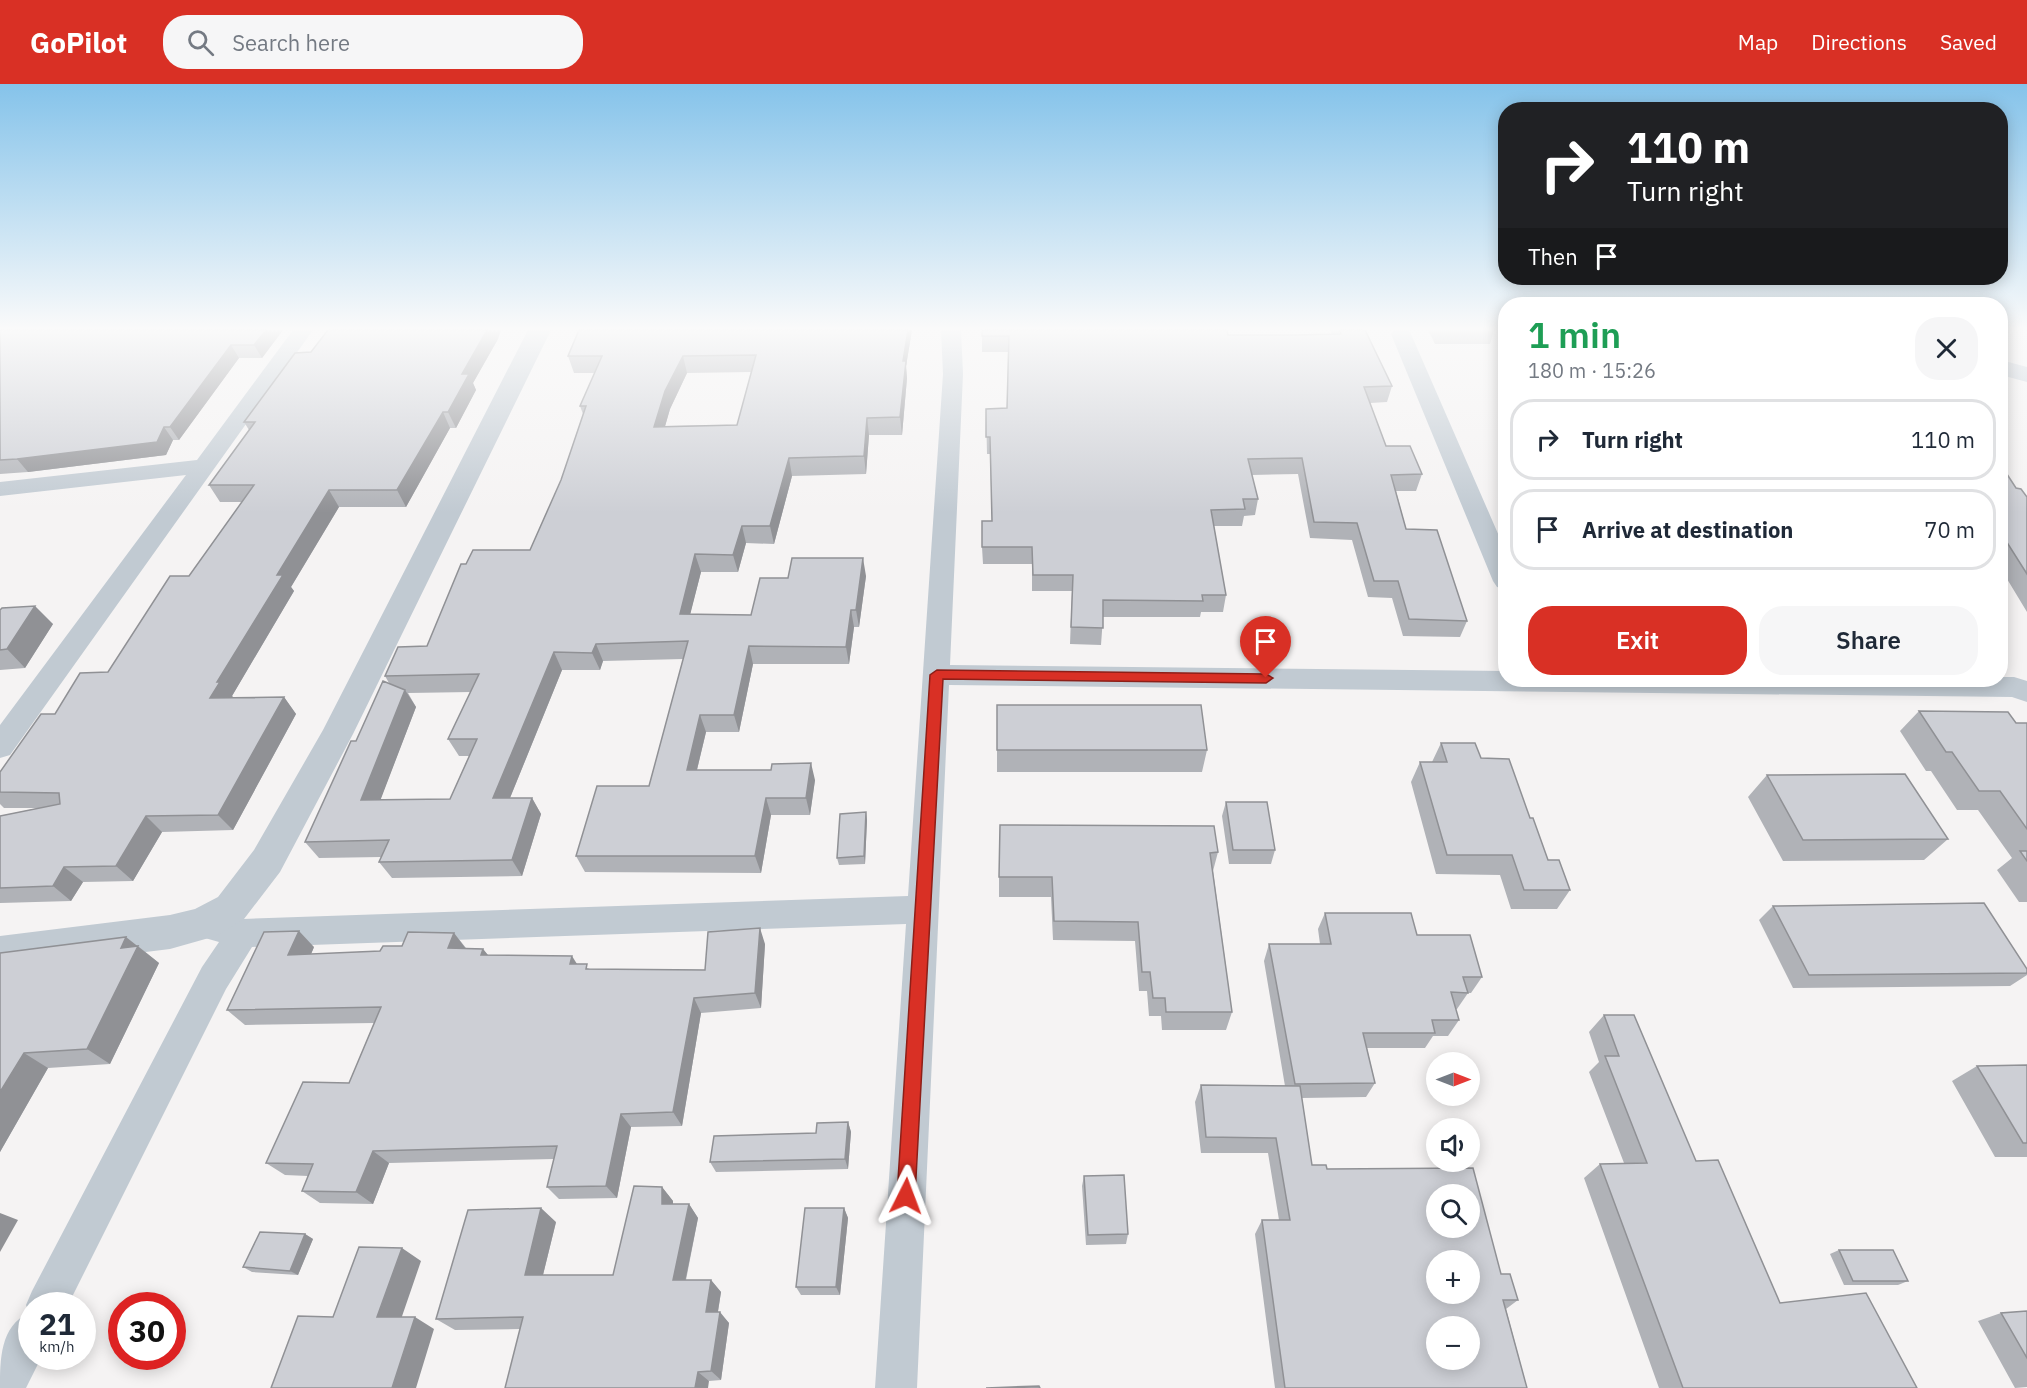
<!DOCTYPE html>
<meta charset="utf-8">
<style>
:root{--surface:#fff;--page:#f6f6f7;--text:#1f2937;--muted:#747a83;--line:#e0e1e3;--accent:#d93025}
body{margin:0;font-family:"IBM Plex Sans",sans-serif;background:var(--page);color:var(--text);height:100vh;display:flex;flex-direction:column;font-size:22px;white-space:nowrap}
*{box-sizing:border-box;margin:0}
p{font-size:20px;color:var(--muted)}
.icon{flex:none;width:33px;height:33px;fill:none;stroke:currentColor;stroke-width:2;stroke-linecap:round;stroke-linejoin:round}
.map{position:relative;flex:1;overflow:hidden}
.side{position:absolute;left:1498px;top:213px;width:510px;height:390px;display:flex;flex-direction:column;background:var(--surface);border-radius:24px;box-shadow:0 3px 15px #0003}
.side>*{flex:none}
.banner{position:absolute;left:1498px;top:18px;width:510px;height:183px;border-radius:24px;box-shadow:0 3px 15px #0003;background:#202124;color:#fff;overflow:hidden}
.needle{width:39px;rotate:90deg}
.fabs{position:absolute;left:1426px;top:968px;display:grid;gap:12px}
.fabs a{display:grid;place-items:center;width:54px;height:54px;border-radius:50%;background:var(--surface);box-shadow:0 3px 15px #0003;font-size:30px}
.speed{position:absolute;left:18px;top:1208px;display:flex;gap:12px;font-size:30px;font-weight:700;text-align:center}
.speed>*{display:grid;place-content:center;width:78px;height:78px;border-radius:50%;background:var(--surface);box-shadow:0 3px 15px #0003;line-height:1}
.speed small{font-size:15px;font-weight:400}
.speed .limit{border:9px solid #d22;background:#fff;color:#111}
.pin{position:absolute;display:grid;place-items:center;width:51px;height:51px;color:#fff;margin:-62px -26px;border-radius:50% 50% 50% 0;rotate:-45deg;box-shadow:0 0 6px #0007}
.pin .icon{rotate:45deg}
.me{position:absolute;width:66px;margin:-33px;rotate:3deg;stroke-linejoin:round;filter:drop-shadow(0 0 4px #0008)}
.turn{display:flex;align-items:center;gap:21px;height:126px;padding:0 30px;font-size:27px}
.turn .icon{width:78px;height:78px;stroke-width:2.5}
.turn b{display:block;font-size:42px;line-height:51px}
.then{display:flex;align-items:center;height:57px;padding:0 30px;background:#0003;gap:12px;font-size:22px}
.round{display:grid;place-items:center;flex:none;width:63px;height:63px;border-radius:24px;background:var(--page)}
.head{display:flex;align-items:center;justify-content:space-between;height:102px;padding:0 30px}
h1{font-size:36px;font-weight:600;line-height:45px;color:#1e9e55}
.primary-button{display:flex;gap:12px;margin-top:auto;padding:12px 30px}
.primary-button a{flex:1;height:69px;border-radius:24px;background:var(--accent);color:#fff;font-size:24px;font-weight:600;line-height:69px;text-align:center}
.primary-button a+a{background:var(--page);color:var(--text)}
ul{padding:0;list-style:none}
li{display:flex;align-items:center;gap:18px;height:81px;margin:0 12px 9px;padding:0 18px;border:3px solid var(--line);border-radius:24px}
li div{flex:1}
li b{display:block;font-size:22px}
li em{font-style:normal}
header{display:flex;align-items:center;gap:36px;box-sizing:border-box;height:84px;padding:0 30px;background:var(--accent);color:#fff}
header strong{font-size:28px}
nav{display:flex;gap:33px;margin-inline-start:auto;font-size:21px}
.search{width:420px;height:54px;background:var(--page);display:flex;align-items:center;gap:15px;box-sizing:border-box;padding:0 21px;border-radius:24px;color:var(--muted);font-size:22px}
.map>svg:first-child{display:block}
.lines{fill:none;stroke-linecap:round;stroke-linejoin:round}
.minor{fill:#c1cad2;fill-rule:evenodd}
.tertiary{fill:#c1cad2;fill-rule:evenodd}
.secondary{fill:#c1cbd6;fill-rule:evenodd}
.wall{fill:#b0b2b7;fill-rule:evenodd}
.shaded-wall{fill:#909195}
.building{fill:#cdcfd5;stroke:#909195;stroke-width:1.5;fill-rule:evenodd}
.route{fill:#d93025;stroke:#8d1f18;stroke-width:1.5}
</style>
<header>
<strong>GoPilot</strong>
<div class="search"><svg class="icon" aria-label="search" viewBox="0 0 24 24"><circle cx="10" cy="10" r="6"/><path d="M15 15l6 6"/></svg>Search here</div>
<nav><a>Map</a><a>Directions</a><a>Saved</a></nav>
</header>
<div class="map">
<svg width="2027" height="1304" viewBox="0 0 2027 1304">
<rect width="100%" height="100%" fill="#f5f3f3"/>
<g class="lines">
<path class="minor" d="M293,246H313L10,671L0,674V641L186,391L0,412V398L197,376Z
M941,246H961L963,290L950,581L1506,587V596H2001V593H2014L2027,597V618L2012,613L949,601L917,1304H875L906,840L252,863L226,905L68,1221H32V1272H42L26,1304H0C0,1276 0,1242 29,1229L26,1221L32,1207L202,883L219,858L191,850L187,840L191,830L203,826L243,835L908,812L943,290Z
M1394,246H1408L1411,250L1506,468V505L1497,503L1493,497L1391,250Z"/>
<path class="tertiary" d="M528,246H551L353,650L280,788L244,835L216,852L170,865L0,886V852L170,831L195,825L218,813L254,766L323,646Z"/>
<path class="secondary" d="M2001,276L2027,283V298L2001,291Z"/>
</g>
<path class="wall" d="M0,246H283L262,274H239L179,356H173L166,371L28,388L0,390Z
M579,246H912L906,282L907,294L902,351H869L866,390L792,392L774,460L746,459L738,488H701L690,530L751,531L788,494L866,492L859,543H854L849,580H753L739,648H706L697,686L815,696L810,731H771L761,789L585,788L576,772L649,702L683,575L603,577L600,586H562L510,714H532L541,730L522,792L392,794L379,778L381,773L319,774L305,758L356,657L389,599L385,592L427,562L466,480L530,466L561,396L583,330L580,322L595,289H574L568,272ZM751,288L737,341L665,342L670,325L687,289ZM471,608L448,655L459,672H469L450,715L380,716L416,623L408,609Z
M982,246L1228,251H1294L1332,250L1330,246H1365L1392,302L1387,318L1370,319L1386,362L1422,390L1416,407H1396L1406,445L1467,537L1460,553L1403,552L1392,514L1368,513L1352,456L1310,454L1298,390L1252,391L1258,415L1255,431L1244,432L1242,442H1214L1226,511L1223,528H1201L1200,533H1103L1101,561L1070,560L1072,507H1032V480H983L982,463L992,437L990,370H987L986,325L1007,324L1008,268H982Z
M1428,246H1494L1490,260H1435Z
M498,255L473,299L476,306L456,344H450L406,423H339L291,503L294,507L232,612L233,614L284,613L296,630L233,746L162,748L133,797L83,798L71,817L0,819V732L38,724H4L0,720V688L55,630L108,588L189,492L242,418H220L209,401L249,346L244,338L311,268Z
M2001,381L2016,404L2027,413V528L2001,485Z
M0,526L53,540L25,584L0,586Z
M1919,627L2016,639H2027V818H2019L1997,786L2012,774L1978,726H1957L1931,687H1926L1900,647Z
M1441,659L1481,674L1530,734L1548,776L1570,806L1557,825H1511L1500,791L1436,790L1411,698L1420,678H1432Z
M997,666H1207L1202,688H997Z
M1767,691L1948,755L1924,776L1783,777L1748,713Z
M1226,718L1275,766L1271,780H1229L1222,732Z
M866,728L867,736L865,780L839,781L837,774Z
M1218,768L1213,787L1232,928L1226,946H1162L1161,932H1149L1147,907H1139L1135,857L1053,856L1051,813H999V793Z
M1773,822L2027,885V891L2010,902L1793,904L1759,836Z
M1325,829L1417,851L1482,893L1471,909H1468L1457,925H1456L1459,936L1448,952H1433L1425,964H1367L1375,999L1366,1013L1302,1014L1312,1081L1327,1085L1501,1190L1518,1216L1506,1225L1527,1304H1275L1255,1150L1262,1136H1279L1268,1069H1201L1195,1018L1201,1001L1285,1002L1264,877L1269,860H1320L1318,845Z
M454,849L466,864L483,865L488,871L577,880L590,885L705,886L765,860L761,924L701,929L682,1042L631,1043L617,1114L559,1115L547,1103L554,1075L389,1079L373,1120L320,1119L302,1107L308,1092L285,1091L266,1079L349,999L374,939L245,941L227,926L314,863L311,870L380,867Z
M137,862H138L159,879L110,980L48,984L0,1068V869Z
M1604,931L1696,1077L1780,1219L1917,1304H1659L1584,1094L1600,1080L1624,1079L1589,988L1599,978L1589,948Z
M2027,981V1073H1995L1952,997L1977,982Z
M848,1038L851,1048L848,1085L716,1088L710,1078L816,1049Z
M1084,1092L1128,1150L1126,1160L1086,1161L1082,1102Z
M662,1103L673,1117V1120H689L698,1134L686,1196H711L721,1208L718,1228L729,1239L721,1296L709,1297L520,1245L455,1246L436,1235L556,1138L543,1191H613Z
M844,1124L848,1134L840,1211H801L796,1203Z
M305,1150L313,1155L298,1191L252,1188L243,1183Z
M1839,1166L1908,1197L1898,1201H1844L1830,1170Z
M2027,1227V1303L2015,1304L1978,1237L2001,1229Z"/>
<path class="shaded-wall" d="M266,246H283L262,274L254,261Z
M487,246H501L498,255L473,299L476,306L456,344L448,328L462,290Z
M908,246H912L906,282L907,294L902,351L900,333L903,277Z
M231,261L239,274L179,356L170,343Z
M683,272L687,289L670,325L660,360L654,343L665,307Z
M443,328L450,344L406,423L397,406Z
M867,334L869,351L866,390L864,372Z
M164,343L173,356L166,371L28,388L17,375Z
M789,374L792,392L774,460L770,442Z
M329,406L339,423L291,503L294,507L232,612L234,614H210L217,598L277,491Z
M742,442L746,459L738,488L733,471Z
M695,470L701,488L686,547L680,530Z
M863,474L866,492L859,543L856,526Z
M35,522L53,540L25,584L7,565Z
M851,526L854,543L849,580L846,563Z
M596,560L603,577L600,586L592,569Z
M749,562L753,580L739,648L734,631Z
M554,568L562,586L503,731L493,714Z
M405,606L416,623L374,733L361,716Z
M284,613L296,630L233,746L218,731Z
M700,631L706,648L693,702L687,686Z
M811,679L815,696L810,731L806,714Z
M532,714L541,730L522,792L512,776Z
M766,714L771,731L761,789L755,772Z
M866,728L867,736L865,780L864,772Z
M146,732L162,748L133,797L116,782Z
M64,783L83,798L71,817L53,802Z
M760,844L765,860L761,924L755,909Z
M299,847L314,863L304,887L288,871Z
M454,849L466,865L448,864Z
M126,853L159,879L110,980L87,965L121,864Z
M483,865L495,880L481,871Z
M572,872L582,888L570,880Z
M694,914L701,929L682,1042L673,1028Z
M24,969L48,984L0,1068V1008Z
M621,1030L631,1043L617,1114L606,1102Z
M848,1038L851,1048L848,1085L845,1075Z
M373,1067L389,1079L373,1120L356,1108Z
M662,1103L673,1117V1134L662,1120Z
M689,1120L698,1134L683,1208L673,1196Z
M541,1124L556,1138L540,1203L525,1191Z
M844,1124L848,1134L840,1211L836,1203Z
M0,1129L18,1136L0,1168Z
M305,1150L313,1155L298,1191L290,1187Z
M402,1164L421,1177L398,1244L377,1233Z
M711,1196L721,1208L716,1239L706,1228Z
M720,1228L729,1239L721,1296L711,1287Z
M415,1233L434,1245L416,1304H392Z
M698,1288L709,1297L708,1304H695Z"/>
<path class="building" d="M0,246H266L254,261H231L170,343H164L157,358L17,375L0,376Z
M328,246H487L462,290H469L448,328H443L397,406H329L277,491H283L217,598H220L210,614L284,613L218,731L146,732L116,782L64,783L53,802L0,804V732L60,720L59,709L0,708V688L41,630H55L80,589L108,588L170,492H189L254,401H209L255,338H244L295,269L311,268Z
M579,246H908L903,277H906L900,333L867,334L864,372L789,374L770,442H742L733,471L695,470L680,530L751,531L760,494H788L792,474H863L856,526H851L846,563L749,562L734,631H700L687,686H771L772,680L811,679L806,714H766L755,772H576L597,702H649L688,557L596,560L592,569L554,568L493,714H532L512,776L379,778L389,756L305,758L351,657H356L383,597L405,606L361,716L450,715L477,655H448L479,590L385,592L398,563L427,562L461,480H466L473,466H530L561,396L586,322H580L602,272H568ZM756,271L737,341L654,343L665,307L683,272Z
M982,246H1227L1228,251H1294L1341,250L1340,246H1365L1392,302L1364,303L1386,362H1410L1422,390L1391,391L1406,445L1437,446L1467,537L1409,535L1398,497H1374L1357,439L1314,438L1302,374L1248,375L1258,415H1243L1245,425L1211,426L1226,511H1202L1203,517L1103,516V544L1071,543L1073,491H1033L1032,463H982V437H992L990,353H986V325L1007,324L1009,252H982Z
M2001,381L2016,404L2021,405L2027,413V490L2001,449Z
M35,522L7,565L0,566V526L2,524Z
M997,621H1201L1207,666H997Z
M1919,627L2008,628L2016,639H2027V745L2000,707H1979L1952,668H1946Z
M1441,659H1475L1481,674L1509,675L1530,734H1533L1548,776H1559L1570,806H1524L1512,771H1447L1420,678H1447Z
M1905,690L1948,755L1803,756L1767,691Z
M1226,718H1267L1275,766H1233Z
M866,728L864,772L837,774L840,730Z
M1000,741L1214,742L1218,768L1210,769L1232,928H1166L1165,914H1153L1150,888H1142L1138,838L1054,837L1052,793H999Z
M2020,767H2027V777Z
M1984,819L2027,885V889L1809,891L1773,822Z
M1325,829H1411L1417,851H1470L1482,893H1463L1468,909L1451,908L1459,936H1432L1435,949H1363L1375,999L1295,1000L1269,860H1331Z
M760,844L755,909L694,914L673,1028L621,1030L606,1102L547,1103L557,1062L373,1067L356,1108L302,1107L313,1080L266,1079L303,998L349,999L381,923L227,926L264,848L299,847L288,871L380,867L383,862H402L408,848L454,849L448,864L483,865L481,871L572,872L570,880H587L586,885L705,886L708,848Z
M126,853L121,864L138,862L87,965L24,969L0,1008V869Z
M1604,931H1634L1696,1077L1718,1076L1780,1219L1866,1209L1917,1304H1683L1600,1080L1647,1079L1605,972H1619Z
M2027,981V1059H2023L1977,982Z
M1201,1001L1300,1002L1312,1081H1326L1327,1085L1473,1084L1501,1190H1510L1518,1216H1503L1527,1304H1285L1262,1136H1290L1276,1054L1206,1053ZM1437,1110H1470V1143H1437ZM1437,1176H1470V1209H1437ZM1437,1242H1470V1275H1437Z
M848,1038L845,1075L710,1078L714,1052L816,1049L817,1039Z
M1124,1091L1128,1150L1088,1151L1084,1092Z
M634,1102L662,1103V1120H689L673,1196H711L706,1228H720L711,1287L698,1288L695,1304H505L523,1233L436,1235L468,1126L541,1124L525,1191H613Z
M805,1124H844L836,1203H796Z
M260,1148L305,1150L290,1187L243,1183Z
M359,1163L402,1164L377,1233H415L392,1304H271L298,1232L333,1233Z
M1839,1166H1893L1908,1197H1853Z
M2027,1227V1274L2001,1229Z
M1039,1302L1040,1304H986Z"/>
<linearGradient id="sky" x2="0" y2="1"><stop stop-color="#85c3ea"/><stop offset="0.57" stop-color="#fafafa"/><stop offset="1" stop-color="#fafafa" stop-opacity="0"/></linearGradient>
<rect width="2027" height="429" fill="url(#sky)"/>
<path class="route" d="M937,586L1266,590L1273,594L1266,599L943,595L915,1112L913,1119L906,1122L900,1119L897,1112L930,591Z"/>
</svg>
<div class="fabs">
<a><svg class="needle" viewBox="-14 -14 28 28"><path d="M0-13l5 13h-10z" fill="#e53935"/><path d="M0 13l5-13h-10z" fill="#747a83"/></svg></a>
<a><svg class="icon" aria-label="sound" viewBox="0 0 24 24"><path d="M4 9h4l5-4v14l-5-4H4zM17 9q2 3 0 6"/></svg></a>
<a><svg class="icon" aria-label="search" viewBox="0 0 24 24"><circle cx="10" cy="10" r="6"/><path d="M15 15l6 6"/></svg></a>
<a>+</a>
<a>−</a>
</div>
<div class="speed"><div>21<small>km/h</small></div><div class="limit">30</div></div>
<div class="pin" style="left:1266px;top:594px;background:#d93025"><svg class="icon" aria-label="arrive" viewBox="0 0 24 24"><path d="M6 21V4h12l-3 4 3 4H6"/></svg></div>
<svg class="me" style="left:906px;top:1112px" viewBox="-20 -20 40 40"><path d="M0-17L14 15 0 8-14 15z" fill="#d93025" stroke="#fff" stroke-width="4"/></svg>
<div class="banner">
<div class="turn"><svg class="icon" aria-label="right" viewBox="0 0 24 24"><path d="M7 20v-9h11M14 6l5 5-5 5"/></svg><div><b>110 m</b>Turn right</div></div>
<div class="then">Then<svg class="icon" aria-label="arrive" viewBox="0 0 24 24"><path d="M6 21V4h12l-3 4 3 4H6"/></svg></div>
</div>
<section class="side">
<div class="head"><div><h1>1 min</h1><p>180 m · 15:26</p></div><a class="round"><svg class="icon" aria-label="close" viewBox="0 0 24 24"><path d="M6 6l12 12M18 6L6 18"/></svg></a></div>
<ul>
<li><svg class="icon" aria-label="right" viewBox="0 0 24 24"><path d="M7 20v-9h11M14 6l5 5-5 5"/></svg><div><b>Turn right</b></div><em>110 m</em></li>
<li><svg class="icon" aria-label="arrive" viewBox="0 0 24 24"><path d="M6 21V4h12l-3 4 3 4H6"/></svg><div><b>Arrive at destination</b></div><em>70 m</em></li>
</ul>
<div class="primary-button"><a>Exit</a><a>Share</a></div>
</section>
</div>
